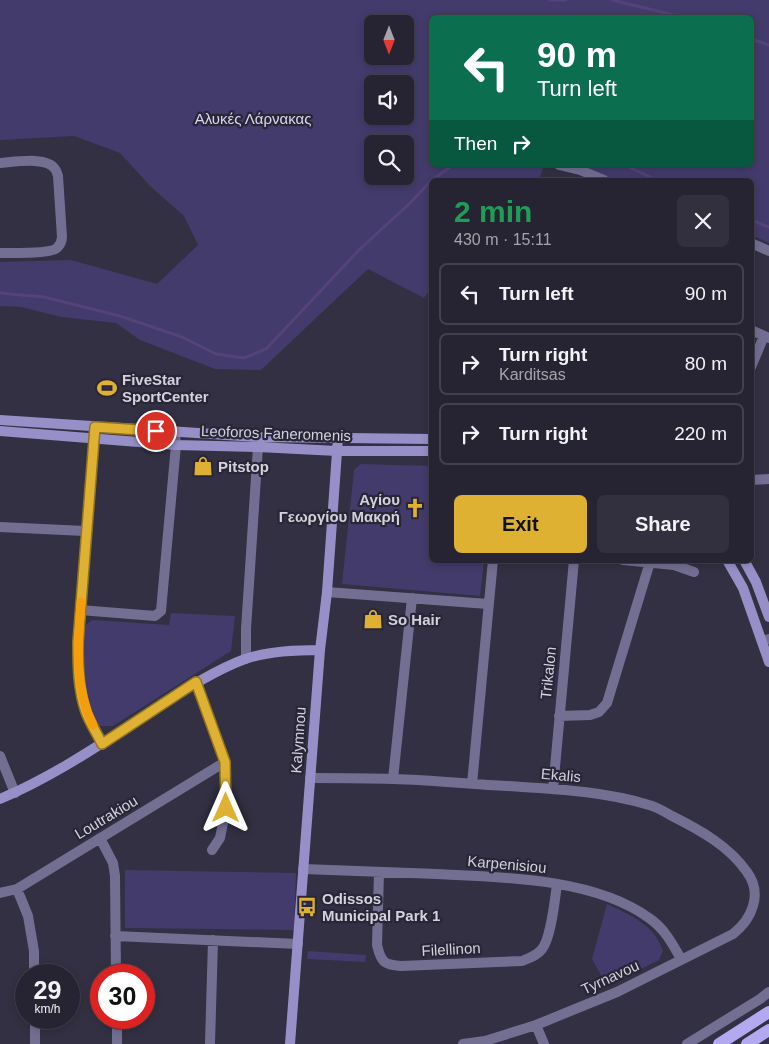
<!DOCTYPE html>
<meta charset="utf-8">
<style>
:root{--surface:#262432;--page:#32303e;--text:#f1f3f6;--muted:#a4a4ac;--line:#42414d;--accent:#deb133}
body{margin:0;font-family:Helvetica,sans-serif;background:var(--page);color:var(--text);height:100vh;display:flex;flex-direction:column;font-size:19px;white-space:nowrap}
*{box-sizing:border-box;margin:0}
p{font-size:16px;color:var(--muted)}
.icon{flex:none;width:28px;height:28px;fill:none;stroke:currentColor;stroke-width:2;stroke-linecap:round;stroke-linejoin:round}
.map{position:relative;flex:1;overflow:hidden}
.sheet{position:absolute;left:429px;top:178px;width:325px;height:385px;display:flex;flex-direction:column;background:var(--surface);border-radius:8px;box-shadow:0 2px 8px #0003,0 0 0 1px var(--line)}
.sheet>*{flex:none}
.banner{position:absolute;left:429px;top:15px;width:325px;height:152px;border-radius:8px;box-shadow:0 2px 8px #0003,0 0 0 1px var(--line);background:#0b6e4f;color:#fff;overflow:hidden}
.needle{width:32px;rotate:180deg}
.buttons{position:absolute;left:364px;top:15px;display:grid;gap:10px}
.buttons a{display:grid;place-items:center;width:50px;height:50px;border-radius:8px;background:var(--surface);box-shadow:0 2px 8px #0003,0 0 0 1px var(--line);font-size:25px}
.speed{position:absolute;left:15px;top:964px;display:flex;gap:10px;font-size:25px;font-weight:700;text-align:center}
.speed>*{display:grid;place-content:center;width:65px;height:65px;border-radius:50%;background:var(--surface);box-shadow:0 2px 8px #0003,0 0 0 1px var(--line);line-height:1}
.speed small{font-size:12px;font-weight:400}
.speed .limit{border:8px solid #d22;background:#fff;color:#111}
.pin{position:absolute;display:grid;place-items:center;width:42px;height:42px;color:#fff;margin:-21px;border:2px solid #fff;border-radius:50%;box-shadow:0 1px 5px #0007}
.me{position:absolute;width:55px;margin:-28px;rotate:0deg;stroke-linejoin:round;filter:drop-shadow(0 0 4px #0008)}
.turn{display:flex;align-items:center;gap:18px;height:105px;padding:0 25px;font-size:22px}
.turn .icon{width:65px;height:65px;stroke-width:2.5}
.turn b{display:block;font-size:35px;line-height:42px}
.then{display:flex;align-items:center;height:48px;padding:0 25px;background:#0003;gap:10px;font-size:19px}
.round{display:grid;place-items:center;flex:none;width:52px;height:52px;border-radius:8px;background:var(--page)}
.summary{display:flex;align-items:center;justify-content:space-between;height:85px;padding:0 25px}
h1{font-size:30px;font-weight:700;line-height:38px;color:#1e9e55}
.action{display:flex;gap:10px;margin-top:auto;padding:10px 25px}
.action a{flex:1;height:58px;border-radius:8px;background:var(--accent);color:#111;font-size:20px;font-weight:700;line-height:58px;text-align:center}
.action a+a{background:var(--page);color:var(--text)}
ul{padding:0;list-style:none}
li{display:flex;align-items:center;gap:15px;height:62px;margin:0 10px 8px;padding:0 15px;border:2px solid var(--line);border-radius:8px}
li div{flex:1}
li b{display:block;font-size:19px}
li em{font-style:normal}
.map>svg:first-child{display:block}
.green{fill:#433b6b;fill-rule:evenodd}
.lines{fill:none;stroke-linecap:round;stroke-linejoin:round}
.stream{stroke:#554279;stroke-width:3}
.street{stroke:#736f92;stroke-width:10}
.secondary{stroke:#9790c8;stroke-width:10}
.primary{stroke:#b3a9f1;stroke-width:12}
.route-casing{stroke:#907321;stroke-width:12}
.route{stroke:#deb133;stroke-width:9}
.slow{stroke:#f59e0b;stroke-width:9}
.labels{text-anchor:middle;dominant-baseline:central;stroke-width:4.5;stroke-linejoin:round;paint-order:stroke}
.park-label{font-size:15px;fill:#dad8ee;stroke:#282637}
.poi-label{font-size:15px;font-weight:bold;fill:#d2d1dc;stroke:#282637;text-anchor:start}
.street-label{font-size:15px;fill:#d2d1dc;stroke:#282637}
</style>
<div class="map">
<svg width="769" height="1044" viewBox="0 0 769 1044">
<rect width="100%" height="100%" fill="#323042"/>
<path class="green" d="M0,0H769V243L751,235V180H616L579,165H751V18H431V165H544L539,180H431V288L424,298L368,269L261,370L215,369L140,340L116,323L61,317L21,307L0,306V262L71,260L157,284L198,245L184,216L150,186L120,153L74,136L0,140ZM372,24H405V56H372ZM372,84H405V116H372ZM372,144H405V176H372Z
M361,464L431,466V560H484L480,596L342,584L354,470Z
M171,613L235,616L231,651L113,726H98L88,707L82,672V628L92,620L169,625Z
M125,870L296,873L294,930L125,928Z
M607,904C630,915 655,925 663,951L659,960L607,986L592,959Z
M308,951L366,955L365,962L307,959Z"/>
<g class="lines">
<path class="stream" d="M549,0H566
M612,0L686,18
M751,39L769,45
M624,165L657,180
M432,180L453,165
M751,220L769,227
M0,293L44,297L120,316L182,337L216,354L244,358L266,349L360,249L409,204L431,181"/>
<path class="street" d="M0,163C14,162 47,156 55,169C57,171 57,174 58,176L62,237C62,241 60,245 57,248C50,254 11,253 0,253
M559,165L580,170L604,180
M751,243L769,251
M751,330L769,338
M751,367L764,336
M95,427L80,610L78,673L86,712L102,744
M751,480L769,479
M0,527L85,531
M623,560L674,565L694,572
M327,592L488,604
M80,610L155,616L161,611L176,445L175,433
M762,641L769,639
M246,659V629L258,447
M196,683L225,762L226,808L220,838L212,850
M559,716L590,715L599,712L607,703L650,562
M0,756L15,793
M310,778C338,778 366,778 393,779C431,780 469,784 507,786C554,789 603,791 649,805C657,807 665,812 672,816C700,830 729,846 747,872C763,894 752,919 733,934L617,992L536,1025L485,1041L463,1044
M393,779L412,598
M472,784L493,560
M553,789L574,560
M100,838L113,863L115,876L116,975
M303,869C348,871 392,872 436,874C501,877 594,878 649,918C664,928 672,943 681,959
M379,872L377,945C381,962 384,965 401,966L522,961C529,958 537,956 542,949C551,938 555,899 557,884
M17,889L28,916L34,951V975
M0,893L17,889L225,762
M115,936L298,944
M35,1018V1044
M117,1018V1044
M536,1025L544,1044
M210,1044L213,940
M687,1044L760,999L769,992"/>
<path class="secondary" d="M0,420L258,437L431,439
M0,431L176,445L258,447L337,451H431
M727,560L743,588L769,662
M744,560L756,582L769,617
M0,799C55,776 105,741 155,709C183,691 213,671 245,659C268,651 295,650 320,650
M290,1044L320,650L327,592L338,438"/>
<path class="primary" d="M719,1044L769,1012
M747,1044L769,1030"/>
</g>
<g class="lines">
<defs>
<path id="route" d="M156,431L95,427L78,642C78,665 78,689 86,712C90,723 97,733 102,744L196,682L225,762L226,808"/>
</defs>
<use href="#route" class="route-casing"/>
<use href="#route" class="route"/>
<path class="slow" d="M81,602C78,643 74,687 93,725"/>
</g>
<defs>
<symbol id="stadium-bare" viewBox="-9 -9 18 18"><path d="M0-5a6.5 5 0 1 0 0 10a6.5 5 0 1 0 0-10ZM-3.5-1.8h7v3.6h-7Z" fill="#deb133" stroke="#282637" stroke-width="2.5" paint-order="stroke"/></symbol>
<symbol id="shop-bare" viewBox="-9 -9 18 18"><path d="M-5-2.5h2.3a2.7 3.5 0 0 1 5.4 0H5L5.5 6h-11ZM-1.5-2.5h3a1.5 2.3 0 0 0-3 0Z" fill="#deb133" stroke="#282637" stroke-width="2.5" paint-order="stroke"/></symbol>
<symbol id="church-bare" viewBox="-9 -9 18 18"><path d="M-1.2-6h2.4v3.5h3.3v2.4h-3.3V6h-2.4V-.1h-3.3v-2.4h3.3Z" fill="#deb133" stroke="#282637" stroke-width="2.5" paint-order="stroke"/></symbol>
<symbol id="bus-bare" viewBox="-9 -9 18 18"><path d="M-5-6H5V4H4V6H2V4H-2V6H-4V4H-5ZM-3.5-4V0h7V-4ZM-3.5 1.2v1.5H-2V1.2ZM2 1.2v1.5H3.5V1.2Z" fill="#deb133" stroke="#282637" stroke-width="2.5" paint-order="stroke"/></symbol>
</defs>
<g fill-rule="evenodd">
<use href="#stadium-bare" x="93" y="374" width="28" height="28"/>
<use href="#shop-bare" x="189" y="452" width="28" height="28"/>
<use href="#church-bare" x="401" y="494" width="28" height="28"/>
<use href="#shop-bare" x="359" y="605" width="28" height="28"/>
<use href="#bus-bare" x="293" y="893" width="28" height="28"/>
</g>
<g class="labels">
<g class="park-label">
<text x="253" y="118">Αλυκές Λάρνακας</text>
</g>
<g class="poi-label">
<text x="122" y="379">FiveStar<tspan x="122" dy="17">SportCenter</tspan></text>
<text x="218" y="466">Pitstop</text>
<text x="400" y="499" text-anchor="end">Αγίου<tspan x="400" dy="17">Γεωργίου Μακρή</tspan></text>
<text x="388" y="619">So Hair</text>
<text x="322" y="898">Odissos<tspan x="322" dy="17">Municipal Park 1</tspan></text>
</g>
<g class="street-label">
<text transform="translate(276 433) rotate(2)">Leoforos Faneromenis</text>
<text transform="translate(548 673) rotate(-84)">Trikalon</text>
<text transform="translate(298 740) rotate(-86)">Kalymnou</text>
<text transform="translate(561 775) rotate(5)">Ekalis</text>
<text transform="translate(106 817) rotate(-31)">Loutrakiou</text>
<text transform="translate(507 864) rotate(5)">Karpenisiou</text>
<text transform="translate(451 949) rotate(-3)">Filellinon</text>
<text transform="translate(610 977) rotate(-25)">Tyrnavou</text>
</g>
</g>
</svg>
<div class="buttons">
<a><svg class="needle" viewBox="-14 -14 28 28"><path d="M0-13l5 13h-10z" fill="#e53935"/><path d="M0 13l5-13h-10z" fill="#a4a4ac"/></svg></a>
<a><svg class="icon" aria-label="sound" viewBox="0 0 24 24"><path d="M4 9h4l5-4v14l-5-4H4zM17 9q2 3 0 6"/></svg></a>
<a><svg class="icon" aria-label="search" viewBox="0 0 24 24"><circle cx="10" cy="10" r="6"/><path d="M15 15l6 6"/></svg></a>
</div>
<div class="speed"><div>29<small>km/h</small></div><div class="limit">30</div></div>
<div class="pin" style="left:156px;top:431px;background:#d93025"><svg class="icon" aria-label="arrive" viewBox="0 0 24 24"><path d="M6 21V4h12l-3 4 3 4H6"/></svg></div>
<svg class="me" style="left:226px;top:808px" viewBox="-20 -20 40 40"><path d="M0-17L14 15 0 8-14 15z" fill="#deb133" stroke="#fff" stroke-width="4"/></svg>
<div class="banner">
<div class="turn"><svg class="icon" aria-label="left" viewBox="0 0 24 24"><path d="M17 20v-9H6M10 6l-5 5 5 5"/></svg><div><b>90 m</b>Turn left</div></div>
<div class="then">Then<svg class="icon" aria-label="right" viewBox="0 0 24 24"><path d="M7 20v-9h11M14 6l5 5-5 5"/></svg></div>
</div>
<section class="sheet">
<div class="summary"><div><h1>2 min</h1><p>430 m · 15:11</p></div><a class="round"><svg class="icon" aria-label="close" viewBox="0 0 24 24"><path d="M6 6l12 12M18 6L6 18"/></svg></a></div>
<ul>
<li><svg class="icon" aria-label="left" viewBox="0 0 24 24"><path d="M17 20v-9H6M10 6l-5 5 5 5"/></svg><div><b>Turn left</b></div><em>90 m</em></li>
<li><svg class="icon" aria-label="right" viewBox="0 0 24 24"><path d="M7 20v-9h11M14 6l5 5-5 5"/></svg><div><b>Turn right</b><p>Karditsas</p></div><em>80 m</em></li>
<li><svg class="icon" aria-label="right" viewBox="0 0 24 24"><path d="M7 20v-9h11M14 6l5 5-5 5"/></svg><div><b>Turn right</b></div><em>220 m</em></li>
</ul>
<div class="action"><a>Exit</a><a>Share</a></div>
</section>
</div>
